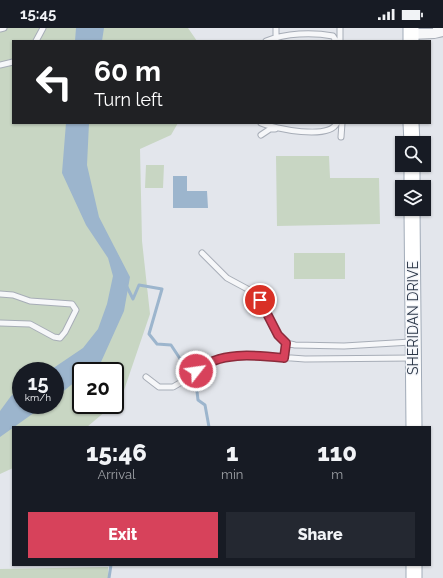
<!DOCTYPE html>
<style>
:root{--surface:#171b24;--page:#242831;--text:#f1f3f6;--muted:#9ea1a6;--accent:#d7425b}
body{margin:0;font-family:Raleway,sans-serif;background:var(--page);color:var(--text);height:100vh;display:flex;flex-direction:column;font-size:15px;white-space:nowrap}
*{box-sizing:border-box;margin:0}
p{font-size:13px;color:var(--muted)}
.icon{flex:none;width:22px;height:22px;fill:none;stroke:currentColor;stroke-width:2;stroke-linecap:round;stroke-linejoin:round}
.map{position:relative;flex:1;overflow:hidden}
.drawer{position:absolute;left:12px;top:398px;width:419px;height:140px;display:flex;flex-direction:column;background:var(--surface);border-radius:0px;box-shadow:0 1px 3px #0004}
.drawer>*{flex:none}
.hud{position:absolute;left:12px;top:12px;width:419px;height:84px;border-radius:0px;box-shadow:0 1px 3px #0004;background:#202124;color:#fff;overflow:hidden}
.buttons{position:absolute;left:395px;top:108px;display:grid;gap:8px}
.buttons a{display:grid;place-items:center;width:36px;height:36px;border-radius:0px;background:var(--surface);box-shadow:0 1px 3px #0004;font-size:20px}
.speed{position:absolute;left:12px;top:334px;display:flex;gap:8px;font-size:20px;font-weight:700;text-align:center}
.speed>*{display:grid;place-content:center;width:52px;height:52px;border-radius:50%;background:var(--surface);box-shadow:0 1px 3px #0004;line-height:1}
.speed small{font-size:10px;font-weight:400}
.speed .limit{border:2px solid #111;border-radius:6px;background:#fff;color:#111}
.pin{position:absolute;display:grid;place-items:center;width:34px;height:34px;color:#fff;margin:-17px;border:2px solid #fff;border-radius:50%;box-shadow:0 1px 4px #0007}
.me{position:absolute;width:44px;margin:-22px;rotate:60deg;stroke-linejoin:round;filter:drop-shadow(0 0 3px #0008)}
.turn{display:flex;align-items:center;gap:14px;height:84px;padding:0 16px;font-size:18px}
.turn .icon{width:52px;height:52px;stroke-width:2.5}
.turn b{display:block;font-size:28px;line-height:34px}
.eta{display:flex;justify-content:space-evenly;align-items:center;height:68px;text-align:center}
.eta b{font-size:24px;font-weight:800;line-height:28px}
.cta{display:flex;gap:8px;margin-top:auto;padding:8px 16px}
.cta a{flex:1;height:46px;border-radius:0px;background:var(--accent);color:#fff;font-size:16px;font-weight:800;line-height:46px;text-align:center}
.cta a+a{background:var(--page);color:var(--text)}
.status{display:flex;justify-content:space-between;align-items:center;height:28px;padding:0 20px;background:var(--surface);direction:ltr}
.status svg{height:11px;fill:currentColor}
.map>svg:first-child{display:block}
.green{fill:#c8d6c3;fill-rule:evenodd}
.water{fill:#9cb5cd}
.lines{fill:none;stroke-linecap:round;stroke-linejoin:round}
.stream{stroke:#9cb5cd;stroke-width:3}
.service-casing{stroke:#a7adb7;stroke-width:7}
.minor-casing{stroke:#a7adb7;stroke-width:12}
.primary-casing{stroke:#a1abb8;stroke-width:17}
.service{stroke:#f6f7f9;stroke-width:5}
.minor{stroke:#f6f7f9;stroke-width:10}
.primary{stroke:#fff;stroke-width:15}
.route-casing{stroke:#8c2b3b;stroke-width:10}
.route{stroke:#d7425b;stroke-width:7}
.labels{text-anchor:middle;dominant-baseline:central;stroke-width:3;stroke-linejoin:round;paint-order:stroke}
.street-label{font-size:14px;fill:#293445;stroke:#f3f5f9}
</style>
<div class="status"><b>15:45</b><svg viewBox="0 0 49 12"><path d="M0 12V9h3v3zM5 12V6h3v6zM10 12V3h3v9zM15 12V0h3v12zM26 1h20v11H26zM47 4h2v5h-2z"/></svg></div>
<div class="map">
<svg width="443" height="550" viewBox="0 0 443 550">
<rect width="100%" height="100%" fill="#e3e6ec"/>
<path class="green" d="M0,0H188L197,13H13V95H178L171,107L140,121L142,213L150,286L121,371L115,376V343H81V377H113L87,399H13V440L0,446ZM21,343H55V377H21Z
M276,128H329L330,150H379L380,196L277,198Z
M146,137H164L163,160H145Z
M294,225H345V251H294Z
M108,539L109,550H0V541Z"/>
<path class="water" d="M76,0H104L102,13H75Z
M66,95H89L87,137L99,189L130,249L124,283L101,334L89,343H81V349L55,370V343H49L83,320L98,301L107,276L113,248L108,230L86,197L62,145Z
M173,148H187V163H207L208,180H173Z
M21,359V377H45L0,409V383L11,368Z"/>
<g class="lines">
<path class="stream" d="M126,257L133,271L139,257L162,261L149,306L157,316L171,317L196,355L198,372L205,377L209,399
M109,550L111,537"/>
<defs>
<path id="service" d="M0,1L4,0
M276,11V0
M36,13L43,0
M266,13C286,5 312,4 333,8L336,13
M340,13V0
M0,37L13,34
M261,95C275,101 329,112 337,95
M261,107L270,101H275
M341,109L342,95
M202,225L227,250L253,264L260,272L278,307L286,315L295,317L344,318L411,314
M0,266L13,267L30,273L72,276L76,282L65,304L60,310L54,309L30,296L0,295
M283,330L286,315
M146,349L159,359H173L185,352L204,336L222,330L251,327L305,331L412,330"/>
<path id="minor" d="M411,6L434,5L443,3"/>
<path id="primary" d="M411,13V0
M411,95L412,115
M412,137V159
M412,181L414,399
M414,537V550"/>
</defs>
<use href="#service" class="service-casing"/>
<use href="#minor" class="minor-casing"/>
<use href="#primary" class="primary-casing"/>
<use href="#service" class="service"/>
<use href="#minor" class="minor"/>
<use href="#primary" class="primary"/>
</g>
<g class="lines">
<defs>
<path id="route" d="M196,343C219,323 255,327 284,330L286,315L278,307L260,272"/>
</defs>
<use href="#route" class="route-casing"/>
<use href="#route" class="route"/>
</g>
<g class="labels">
<g class="street-label">
<text transform="translate(413 290) rotate(-90)">SHERIDAN DRIVE</text>
</g>
</g>
</svg>
<div class="buttons">
<a><svg class="icon" aria-label="search" viewBox="0 0 24 24"><circle cx="10" cy="10" r="6"/><path d="M15 15l6 6"/></svg></a>
<a><svg class="icon" aria-label="layers" viewBox="0 0 24 24"><path d="M12 4l9 5-9 5-9-5zM3 14l9 5 9-5"/></svg></a>
</div>
<div class="speed"><div>15<small>km/h</small></div><div class="limit">20</div></div>
<div class="pin" style="left:260px;top:272px;background:#d93025"><svg class="icon" aria-label="arrive" viewBox="0 0 24 24"><path d="M6 21V4h12l-3 4 3 4H6"/></svg></div>
<svg class="me" style="left:196px;top:343px" viewBox="-20 -20 40 40"><circle r="17" fill="#d7425b" stroke="#fff" stroke-width="3"/><path d="M0-11L8 9 0 5-8 9z" fill="#fff"/></svg>
<div class="hud">
<div class="turn"><svg class="icon" aria-label="left" viewBox="0 0 24 24"><path d="M17 20v-9H6M10 6l-5 5 5 5"/></svg><div><b>60 m</b>Turn left</div></div>
</div>
<section class="drawer">
<div class="eta">
<div><b>15:46</b><p>Arrival</p></div>
<div><b>1</b><p>min</p></div>
<div><b>110</b><p>m</p></div>
</div>
<div class="cta"><a>Exit</a><a>Share</a></div>
</section>
</div>
